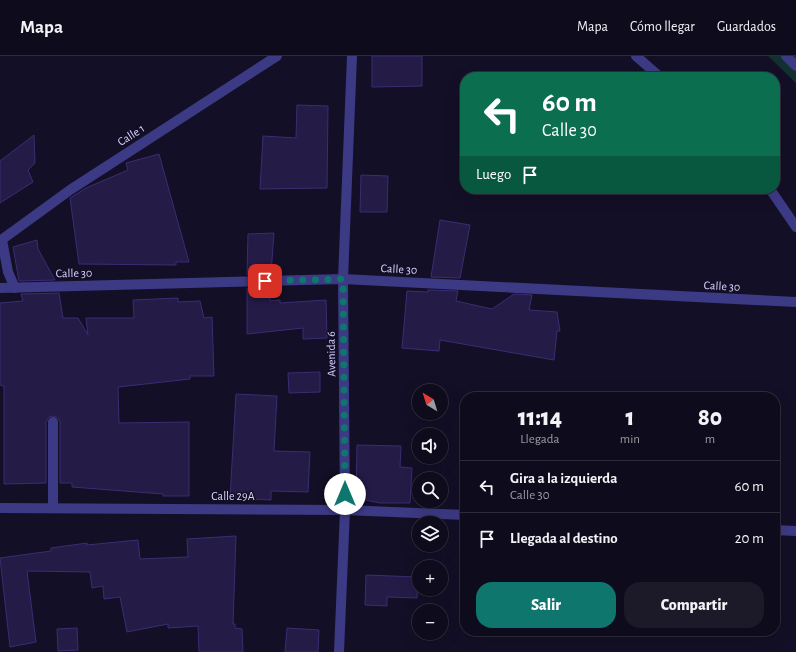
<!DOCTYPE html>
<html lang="es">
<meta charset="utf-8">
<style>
:root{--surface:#0e0b1c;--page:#1c1929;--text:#f1f3f6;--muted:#9b9ba3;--line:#2e2b3b;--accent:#0f766e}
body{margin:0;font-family:"Alegreya Sans",sans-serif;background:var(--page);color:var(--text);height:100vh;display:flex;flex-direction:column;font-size:15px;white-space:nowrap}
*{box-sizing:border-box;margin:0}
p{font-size:13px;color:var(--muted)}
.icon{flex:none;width:22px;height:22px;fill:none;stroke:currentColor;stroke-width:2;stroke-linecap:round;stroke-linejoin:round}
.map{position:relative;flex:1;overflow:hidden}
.panel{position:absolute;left:460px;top:336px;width:320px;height:244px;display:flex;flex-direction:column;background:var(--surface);border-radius:16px;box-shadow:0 4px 16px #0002,0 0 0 1px var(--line)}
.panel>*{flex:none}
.guide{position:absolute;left:460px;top:16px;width:320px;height:122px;border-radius:16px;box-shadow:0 4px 16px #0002,0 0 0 1px var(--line);background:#0b6e4f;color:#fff;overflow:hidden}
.needle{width:26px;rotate:322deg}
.tools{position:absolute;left:412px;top:328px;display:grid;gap:8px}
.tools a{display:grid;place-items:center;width:36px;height:36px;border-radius:50%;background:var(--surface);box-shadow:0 4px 16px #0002,0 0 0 1px var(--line);font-size:20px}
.pin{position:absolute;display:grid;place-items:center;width:34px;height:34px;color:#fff;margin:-17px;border-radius:8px;box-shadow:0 2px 6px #0006}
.me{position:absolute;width:44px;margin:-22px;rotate:0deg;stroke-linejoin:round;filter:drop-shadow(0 0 3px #0008)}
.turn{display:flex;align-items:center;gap:14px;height:84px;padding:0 16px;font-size:18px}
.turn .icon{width:52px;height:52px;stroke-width:2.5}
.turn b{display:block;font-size:28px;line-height:34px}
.then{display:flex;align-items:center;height:38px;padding:0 16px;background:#0003;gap:8px;font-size:15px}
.eta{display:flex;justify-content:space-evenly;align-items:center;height:68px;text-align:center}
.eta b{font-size:24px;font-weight:800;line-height:28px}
.cta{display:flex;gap:8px;margin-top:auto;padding:8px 16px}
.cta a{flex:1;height:46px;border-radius:16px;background:var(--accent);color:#fff;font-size:16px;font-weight:800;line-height:46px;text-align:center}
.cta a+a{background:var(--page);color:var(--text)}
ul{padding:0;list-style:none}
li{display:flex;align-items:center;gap:12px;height:52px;padding:0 16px;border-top:1px solid var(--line)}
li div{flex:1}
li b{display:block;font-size:15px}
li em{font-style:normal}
header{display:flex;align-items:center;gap:24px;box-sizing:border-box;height:56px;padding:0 20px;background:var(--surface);border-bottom:1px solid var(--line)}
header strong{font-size:19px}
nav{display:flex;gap:22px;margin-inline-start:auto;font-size:14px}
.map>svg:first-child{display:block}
.green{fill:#12302f}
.building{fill:#241b47;stroke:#3b2d73}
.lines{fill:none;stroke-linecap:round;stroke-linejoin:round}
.service{stroke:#3d3a85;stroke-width:10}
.minor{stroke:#3d3a85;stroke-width:10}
.tertiary{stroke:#3d3a85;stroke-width:10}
.route{stroke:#0f766e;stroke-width:7;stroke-dasharray:0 12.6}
.labels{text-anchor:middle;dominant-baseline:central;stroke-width:3;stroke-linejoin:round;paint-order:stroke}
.street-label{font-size:12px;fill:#d9d4ff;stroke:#130f26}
</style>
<header>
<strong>Mapa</strong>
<nav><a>Mapa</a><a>Cómo llegar</a><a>Guardados</a></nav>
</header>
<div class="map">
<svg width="796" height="596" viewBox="0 0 796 596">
<rect width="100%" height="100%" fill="#130f26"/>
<path class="green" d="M768,0H796V27Z"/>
<path class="building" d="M372,0H422V30L372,31Z
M297,49L328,50L327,132L260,133L263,80L296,82Z
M34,79L35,107L28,114L33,126L0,147V105Z
M159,98L189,206H176V209L79,208L70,142L86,132L128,114L126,107Z
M361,119L388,120L387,156H360Z
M440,164L470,169L460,222L431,221Z
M274,177L271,218L247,219L248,178Z
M37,184L38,193L55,224L19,225L13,191Z
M271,231L270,245L280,244V247L326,244L327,282L303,283V272L247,278V232Z
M428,234L458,235L456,245L492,253L514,238L532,239L529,254L557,256L560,275H557L554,304L440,284L439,295L402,292L407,235L428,236Z
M59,237L63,262H78L88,279L86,262H134L133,244L178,242V246L200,245L204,262L212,261L214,320H190V323L118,331L119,367L189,366V440H163V438L72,431V427H60V366L58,362L53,360L49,361L46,366V427L4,428V330L0,329V247L23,245L21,238Z
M320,316V336L289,337L288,317Z
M236,338L277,340L274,395L310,396L308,436L271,435V444L230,442Z
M357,389L401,390L400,411L412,412L410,447H380L356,442Z
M236,480L233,568H235V572L242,573L243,596H199L198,570L168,572V568L127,576L120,541L104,543L103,530L92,532L90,516L27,515L36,586L10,591L0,502L51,495V492L87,487V489L138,484L140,503L188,501L187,483Z
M366,519L418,521L417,542L387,541V550L365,549Z
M77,572L78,594L58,595L57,573Z
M287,572L319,574L318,596H285Z"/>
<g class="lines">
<path class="service" d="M786,0L796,10"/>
<path class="minor" d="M636,0L660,21
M770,133L796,171
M2,184L8,216L15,232
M0,185L70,134L277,0
M53,366V452
M0,452L345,454L465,459
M775,474L796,475
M339,596L345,454L343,223L352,0"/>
<path class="tertiary" d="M0,232L343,223L796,246"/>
</g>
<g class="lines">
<path class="route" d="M265,225L343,223L345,438"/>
</g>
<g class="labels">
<g class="street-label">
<text transform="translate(131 79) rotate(-33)">Calle 1</text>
<text transform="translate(399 213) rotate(3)">Calle 30</text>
<text transform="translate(74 217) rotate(-1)">Calle 30</text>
<text transform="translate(722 230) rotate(3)">Calle 30</text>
<text transform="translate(331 298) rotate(-91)">Avenida 6</text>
<text x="233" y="440">Calle 29A</text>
</g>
</g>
</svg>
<div class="tools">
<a><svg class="needle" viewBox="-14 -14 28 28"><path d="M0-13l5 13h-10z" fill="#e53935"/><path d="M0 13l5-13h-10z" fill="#9b9ba3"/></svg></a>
<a><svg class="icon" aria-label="sound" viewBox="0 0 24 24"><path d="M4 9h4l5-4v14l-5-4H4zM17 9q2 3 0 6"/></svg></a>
<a><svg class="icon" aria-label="search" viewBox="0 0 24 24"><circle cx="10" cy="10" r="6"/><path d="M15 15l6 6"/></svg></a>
<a><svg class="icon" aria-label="layers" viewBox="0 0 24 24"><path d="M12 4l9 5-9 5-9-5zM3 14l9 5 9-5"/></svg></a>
<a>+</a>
<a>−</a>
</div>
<div class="pin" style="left:265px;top:225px;background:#d93025"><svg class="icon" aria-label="arrive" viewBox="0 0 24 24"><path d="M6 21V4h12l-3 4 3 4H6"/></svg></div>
<svg class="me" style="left:345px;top:438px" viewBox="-20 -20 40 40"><circle r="19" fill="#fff"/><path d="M0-13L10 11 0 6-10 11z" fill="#0f766e"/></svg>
<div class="guide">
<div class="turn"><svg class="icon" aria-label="left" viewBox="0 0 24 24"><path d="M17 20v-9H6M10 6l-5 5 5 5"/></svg><div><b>60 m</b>Calle 30</div></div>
<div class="then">Luego<svg class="icon" aria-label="arrive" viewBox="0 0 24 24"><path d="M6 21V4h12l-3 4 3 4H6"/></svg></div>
</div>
<section class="panel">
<div class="eta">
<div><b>11:14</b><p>Llegada</p></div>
<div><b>1</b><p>min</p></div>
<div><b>80</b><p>m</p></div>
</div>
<ul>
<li><svg class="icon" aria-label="left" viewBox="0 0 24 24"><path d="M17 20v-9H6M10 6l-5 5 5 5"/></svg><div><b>Gira a la izquierda</b><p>Calle 30</p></div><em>60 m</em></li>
<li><svg class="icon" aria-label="arrive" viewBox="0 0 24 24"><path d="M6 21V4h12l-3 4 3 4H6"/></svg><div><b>Llegada al destino</b></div><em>20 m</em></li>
</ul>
<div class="cta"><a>Salir</a><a>Compartir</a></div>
</section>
</div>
